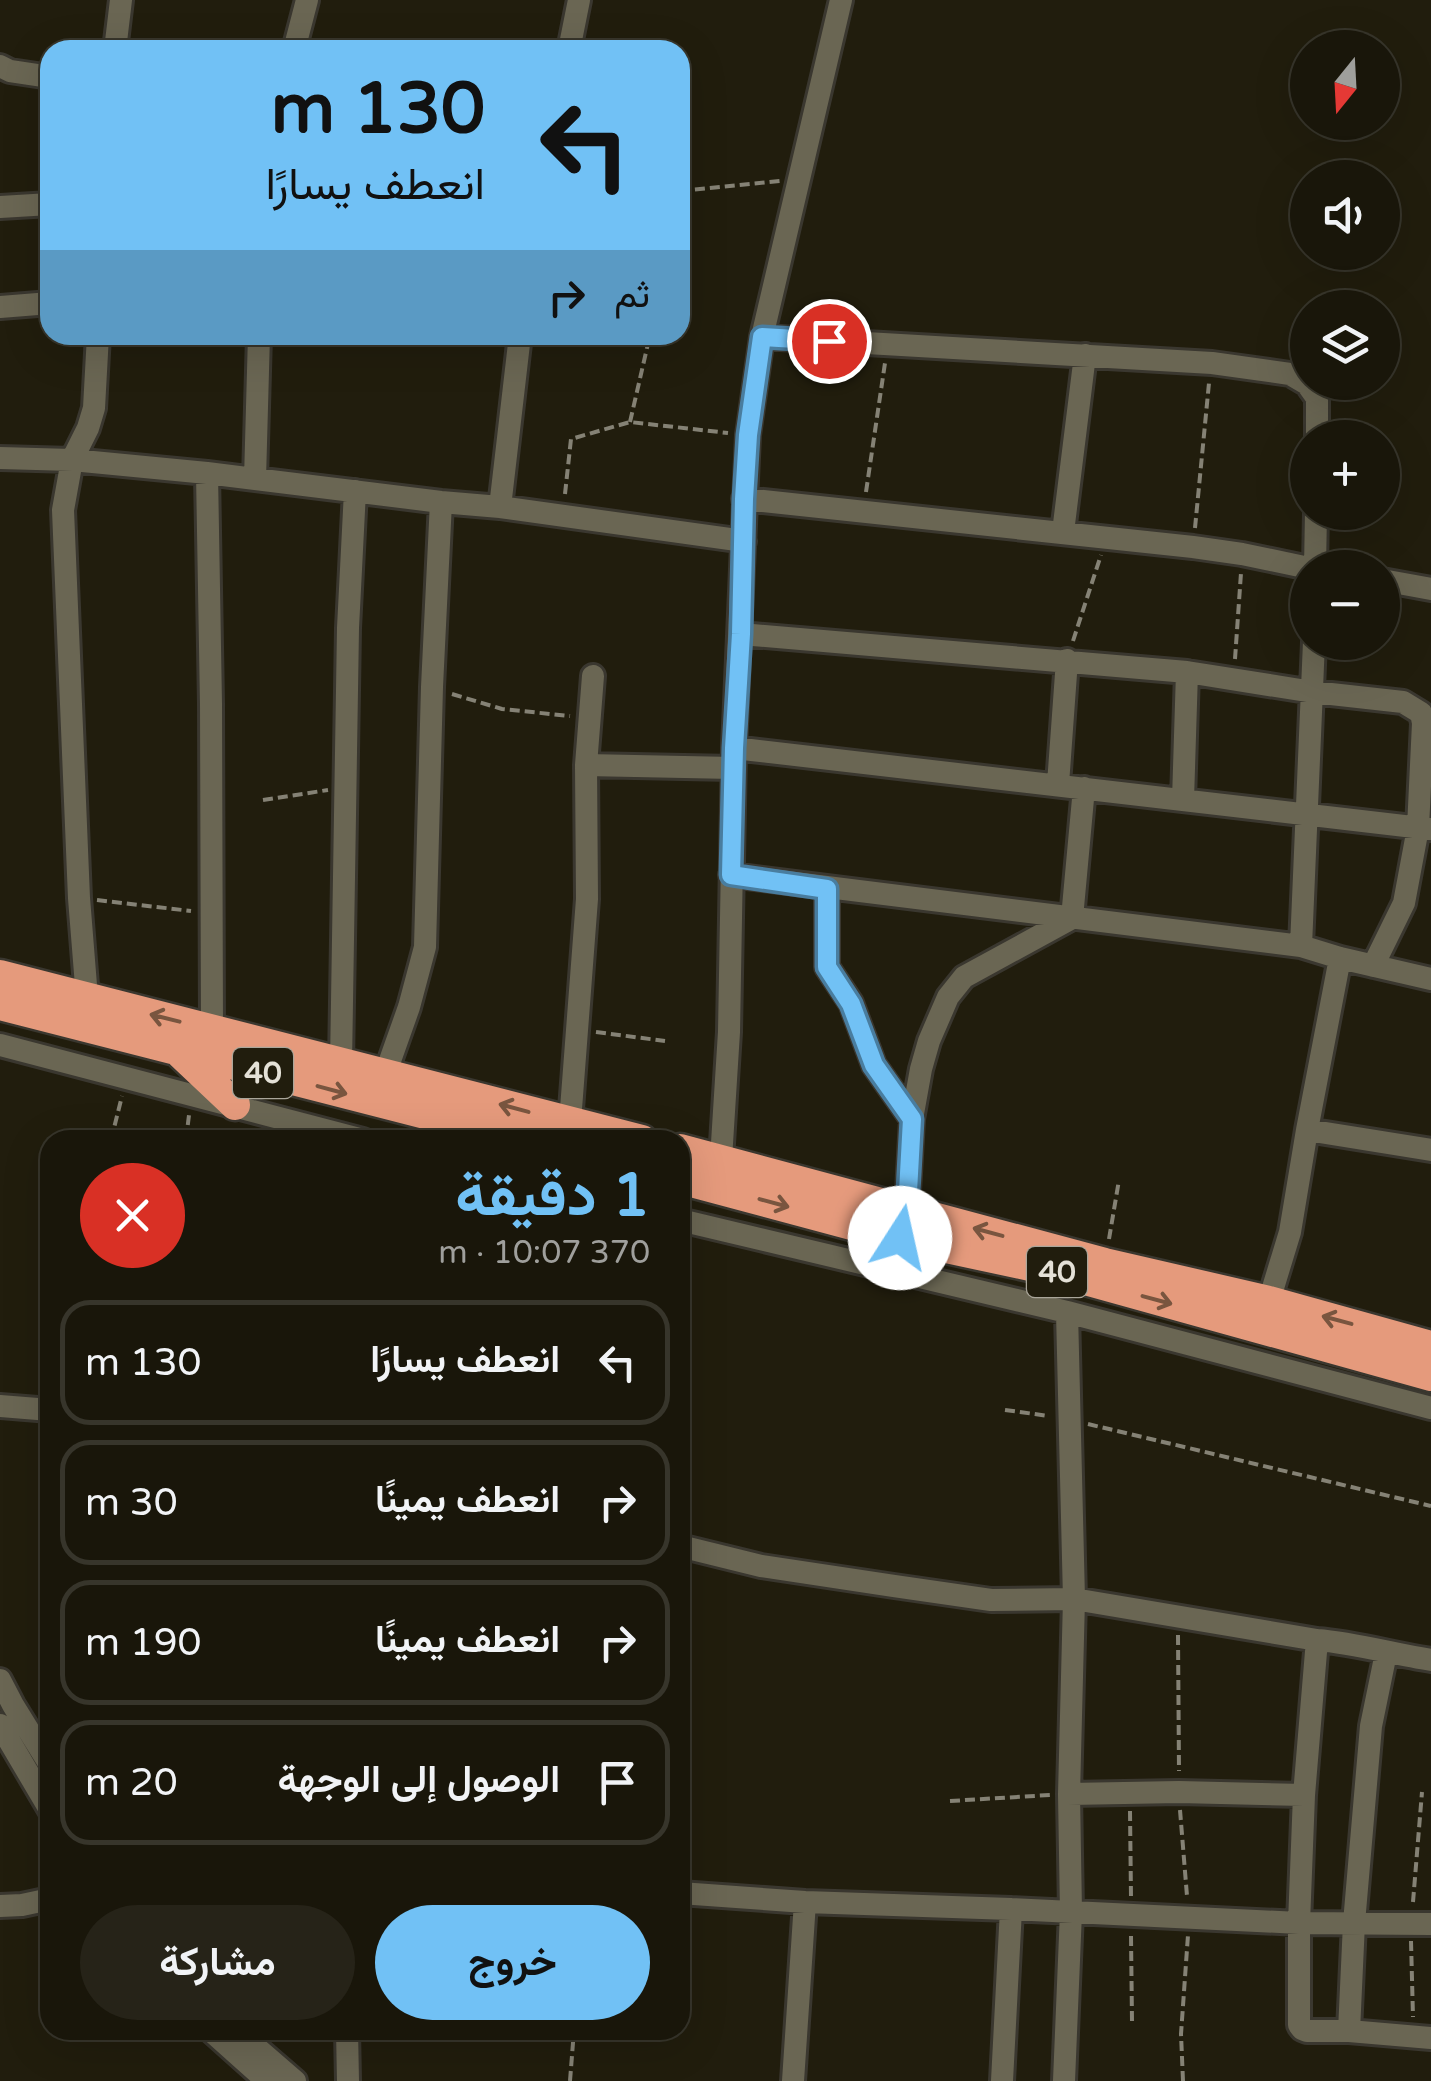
<!DOCTYPE html>
<html lang="ar">
<meta charset="utf-8">
<style>
:root{--surface:#19160a;--page:#262318;--text:#f1f3f6;--muted:#9f9f9c;--line:#37352b;--accent:#71c1f5}
body{margin:0;font-family:"Varela Round",Vazirmatn,sans-serif;background:var(--page);color:var(--text);direction:rtl;height:100vh;display:flex;flex-direction:column;font-size:38px;white-space:nowrap}
*{box-sizing:border-box;margin:0}
p{font-size:32px;color:var(--muted)}
.icon{flex:none;width:55px;height:55px;fill:none;stroke:currentColor;stroke-width:2;stroke-linecap:round;stroke-linejoin:round}
.map{position:relative;flex:1;overflow:hidden;direction:ltr}
.side{position:absolute;left:40px;top:1130px;width:650px;height:910px;display:flex;flex-direction:column;background:var(--surface);border-radius:30px;box-shadow:0 10px 40px #0002,0 0 0 2px var(--line);direction:rtl}
.side>*{flex:none}
.hud{position:absolute;left:40px;top:40px;width:650px;height:305px;border-radius:30px;box-shadow:0 10px 40px #0002,0 0 0 2px var(--line);direction:rtl;background:#71c1f5;color:#111;overflow:hidden}
.needle{width:65px;rotate:198deg}
.controls{position:absolute;left:1290px;top:30px;display:grid;gap:20px}
.controls a{display:grid;place-items:center;width:110px;height:110px;border-radius:50%;background:var(--surface);box-shadow:0 10px 40px #0002,0 0 0 2px var(--line);font-size:50px}
.pin{position:absolute;display:grid;place-items:center;width:85px;height:85px;color:#fff;margin:-42px;border:5px solid #fff;border-radius:50%;box-shadow:0 2px 10px #0007}
.me{position:absolute;width:110px;margin:-55px;rotate:10deg;stroke-linejoin:round;filter:drop-shadow(0 0 8px #0008)}
.turn{display:flex;align-items:center;gap:35px;height:210px;padding:0 40px;font-size:45px}
.turn .icon{width:130px;height:130px;stroke-width:2.5}
.turn b{display:block;font-size:70px;line-height:85px}
.then{display:flex;align-items:center;height:95px;padding:0 40px;background:#0003;gap:20px;font-size:38px}
.round{display:grid;place-items:center;flex:none;width:105px;height:105px;border-radius:52px;background:var(--page)}
.summary{display:flex;align-items:center;justify-content:space-between;height:170px;padding:0 40px}
h1{font-size:60px;font-weight:700;line-height:75px;color:var(--accent)}
.button{display:flex;gap:20px;margin-top:auto;padding:20px 40px}
.button a{flex:1;height:115px;border-radius:60px;background:var(--accent);color:#111;font-size:40px;font-weight:700;line-height:115px;text-align:center}
.button a+a{background:var(--page);color:var(--text)}
ul{padding:0;list-style:none}
li{display:flex;align-items:center;gap:30px;height:125px;margin:0 20px 15px;padding:0 20px;border:5px solid var(--line);border-radius:30px}
li div{flex:1}
li b{display:block;font-size:38px}
li em{font-style:normal}
.map>svg:first-child{display:block}
.lines{fill:none;stroke-linecap:round;stroke-linejoin:round}
.minor-casing{stroke:#3a372f;stroke-width:28}
.highway-casing{stroke:#3a372f;stroke-width:35}
.path{stroke:#858275;stroke-width:4;stroke-dasharray:10 5;stroke-linecap:butt}
.minor{stroke:#6a6653;stroke-width:22}
.highway{stroke:#e59a7c;stroke-width:30}
.oneway{stroke:#79553f}
.route-casing{stroke:#497d9f;stroke-width:25}
.route{stroke:#71c1f5;stroke-width:18}
.labels{text-anchor:middle;dominant-baseline:central;stroke-width:10;stroke-linejoin:round;paint-order:stroke}
.shield{fill:#211d0d;stroke:#aaa69a;stroke-width:2.5}
.shield-label{font-size:30px;font-weight:bold;fill:#e4e1d7}
</style>
<div class="map">
<svg width="1431" height="2081" viewBox="0 0 1431 2081">
<rect width="100%" height="100%" fill="#211d0d"/>
<g class="lines">
<defs>
<path id="minor" d="M115,50L121,0
M294,50L307,0
M569,50L579,0
M0,66L10,71L50,77
M0,207L50,204
M0,307L50,303
M762,337L1212,363L1290,374L1307,384L1317,398V438
M0,458L72,460L207,473L441,502L500,507L744,541
M207,473L211,704L212,1029
M255,479L259,335
M744,499L1193,547L1242,554L1309,568
M500,507L520,335
M1063,532L1085,355
M1315,568L1316,512
M1382,580L1431,589
M741,634L1187,672L1313,692L1403,702L1421,713L1423,723L1418,828L1404,903L1373,966
M734,748L1431,829
M586,765L733,768
M1058,784L1067,660
M1183,800L1187,672
M731,875L1301,946L1340,958L1431,979
M827,889V967L851,1003L874,1065L912,1119
M1301,946L1314,642
M87,998L79,898L63,510L72,460L88,428L94,408L98,335
M0,1045L363,1140
M341,1064L348,628L355,491
M381,1086L409,1007L425,947L432,687L441,502
M570,1122L587,899L586,765L593,676
M1307,1130L1431,1150
M721,1159L729,1032L734,748L748,435L762,337L841,0
M680,1220L1067,1312
M904,1223L907,1210L912,1119L921,1069L929,1041L948,997L964,977L1072,918L1084,788
M1269,1301L1290,1232L1307,1130L1340,958
M0,1406L50,1410
M680,1546L761,1566L894,1586L991,1600L1074,1599L1317,1640C1356,1643 1392,1654 1431,1660
M1317,1640L1304,1795L1299,1923V2025L1302,2029L1307,2031H1349L1431,2038
M0,1680L13,1705L50,1765
M0,1725L50,1810
M1069,1794L1179,1792L1304,1795
M680,1893L805,1902L1011,1909L1299,1923L1431,1924
M0,1906L22,1905L50,1899
M210,2030L267,2081
M236,2030L295,2081
M347,2030L348,2081
M1349,2031L1354,1923L1371,1726L1386,1653
M793,2081L805,1902
M1002,2081L1011,1909
M1064,2081L1071,1912L1069,1794L1074,1599L1067,1312L1431,1408"/>
<path id="highway" d="M0,975L642,1140
M0,1005L527,1140
M181,1054L235,1105
M680,1149L1105,1263L1269,1301L1431,1346
M680,1179L900,1238L1053,1271L1431,1376"/>
</defs>
<use href="#minor" class="minor-casing"/>
<use href="#highway" class="highway-casing"/>
<path class="path" d="M680,191L780,181
M680,203L683,189
M630,422L650,335
M866,492L885,363
M565,494L571,439L630,422L728,433
M1195,528L1209,383
M1073,641L1101,555
M1235,659L1241,573
M452,694L502,709L570,716
M263,800L328,790
M97,900L191,911
M596,1032L665,1041
M111,1140L122,1096
M186,1140L189,1115
M1109,1239L1119,1180
M1005,1410L1049,1416
M1088,1424L1431,1506
M1178,1635L1179,1771
M950,1801L1050,1795
M1180,1810L1187,1896
M1130,1811L1131,1897
M1413,1902L1422,1792
M1131,1936L1132,2021
M1411,1941L1413,2017
M570,2081L574,2030
M1183,2081L1181,2034L1188,1935"/>
<use href="#minor" class="minor"/>
<use href="#highway" class="highway"/>
</g>
<defs><path id="oneway-shaft" d="M-6 0H5M1.5-3L5.5 0L1.5 3" fill="none" stroke-width="1.6" stroke-linecap="round" stroke-linejoin="round" transform="scale(2.5)"/></defs>
<g class="oneway">
<use href="#oneway-shaft" transform="translate(165 1018) rotate(-166)"/>
<use href="#oneway-shaft" transform="translate(332 1090) rotate(15)"/>
<use href="#oneway-shaft" transform="translate(514 1108) rotate(-165)"/>
<use href="#oneway-shaft" transform="translate(774 1203) rotate(15)"/>
<use href="#oneway-shaft" transform="translate(988 1232) rotate(-165)"/>
<use href="#oneway-shaft" transform="translate(1157 1300) rotate(15)"/>
<use href="#oneway-shaft" transform="translate(1337 1320) rotate(-165)"/>
</g>
<g class="lines">
<defs>
<path id="route" d="M829,341L762,337L748,435L744,499L741,634L734,748L731,875L827,889V967L851,1004L874,1065L912,1119L907,1210L900,1238"/>
</defs>
<use href="#route" class="route-casing"/>
<use href="#route" class="route"/>
</g>
<g class="labels">
<g class="shield">
<rect x="233" y="1048" width="60" height="50" rx="8"/>
<rect x="1027" y="1247" width="60" height="50" rx="8"/>
</g>
<g class="shield-label">
<text x="263" y="1073">40</text>
<text x="1057" y="1272">40</text>
</g>
</g>
</svg>
<div class="controls">
<a><svg class="needle" viewBox="-14 -14 28 28"><path d="M0-13l5 13h-10z" fill="#e53935"/><path d="M0 13l5-13h-10z" fill="#9f9f9c"/></svg></a>
<a><svg class="icon" aria-label="sound" viewBox="0 0 24 24"><path d="M4 9h4l5-4v14l-5-4H4zM17 9q2 3 0 6"/></svg></a>
<a><svg class="icon" aria-label="layers" viewBox="0 0 24 24"><path d="M12 4l9 5-9 5-9-5zM3 14l9 5 9-5"/></svg></a>
<a>+</a>
<a>−</a>
</div>
<div class="pin" style="left:829px;top:341px;background:#d93025"><svg class="icon" aria-label="arrive" viewBox="0 0 24 24"><path d="M6 21V4h12l-3 4 3 4H6"/></svg></div>
<svg class="me" style="left:900px;top:1238px" viewBox="-20 -20 40 40"><circle r="19" fill="#fff"/><path d="M0-13L10 11 0 6-10 11z" fill="#71c1f5"/></svg>
<div class="hud">
<div class="turn"><svg class="icon" aria-label="left" viewBox="0 0 24 24"><path d="M17 20v-9H6M10 6l-5 5 5 5"/></svg><div><b>130 m</b>انعطف يسارًا</div></div>
<div class="then">ثم<svg class="icon" aria-label="right" viewBox="0 0 24 24"><path d="M7 20v-9h11M14 6l5 5-5 5"/></svg></div>
</div>
<section class="side">
<div class="summary"><div><h1>1 دقيقة</h1><p>370 m · 10:07</p></div><a class="round" style="background:#d93025;color:#fff"><svg class="icon" aria-label="close" viewBox="0 0 24 24"><path d="M6 6l12 12M18 6L6 18"/></svg></a></div>
<ul>
<li><svg class="icon" aria-label="left" viewBox="0 0 24 24"><path d="M17 20v-9H6M10 6l-5 5 5 5"/></svg><div><b>انعطف يسارًا</b></div><em>130 m</em></li>
<li><svg class="icon" aria-label="right" viewBox="0 0 24 24"><path d="M7 20v-9h11M14 6l5 5-5 5"/></svg><div><b>انعطف يمينًا</b></div><em>30 m</em></li>
<li><svg class="icon" aria-label="right" viewBox="0 0 24 24"><path d="M7 20v-9h11M14 6l5 5-5 5"/></svg><div><b>انعطف يمينًا</b></div><em>190 m</em></li>
<li><svg class="icon" aria-label="arrive" viewBox="0 0 24 24"><path d="M6 21V4h12l-3 4 3 4H6"/></svg><div><b>الوصول إلى الوجهة</b></div><em>20 m</em></li>
</ul>
<div class="button"><a>خروج</a><a>مشاركة</a></div>
</section>
</div>
